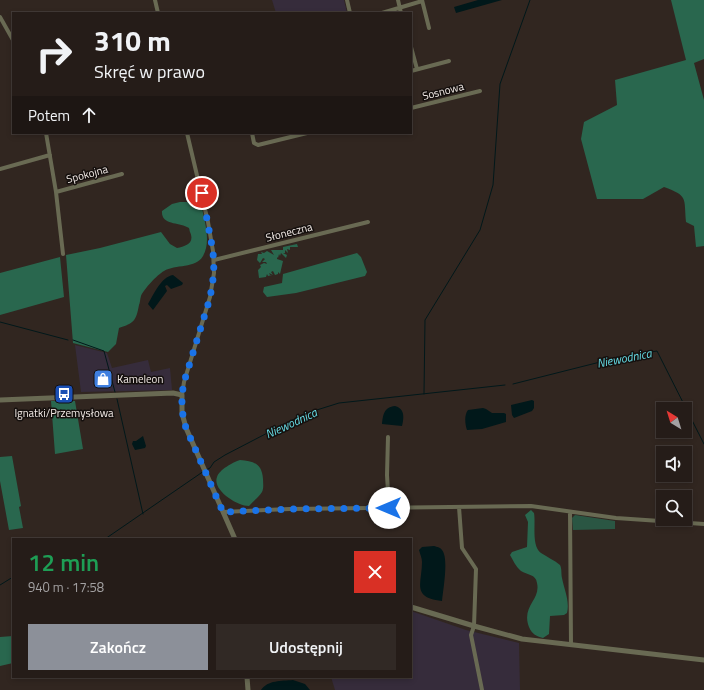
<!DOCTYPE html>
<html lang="pl">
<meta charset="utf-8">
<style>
:root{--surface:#251c18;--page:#312925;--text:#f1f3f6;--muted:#a3a1a2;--line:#423a37;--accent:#8c9099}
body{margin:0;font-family:"Titillium Web",sans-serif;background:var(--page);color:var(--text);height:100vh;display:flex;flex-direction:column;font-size:15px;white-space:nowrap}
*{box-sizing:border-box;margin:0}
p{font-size:13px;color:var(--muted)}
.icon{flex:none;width:22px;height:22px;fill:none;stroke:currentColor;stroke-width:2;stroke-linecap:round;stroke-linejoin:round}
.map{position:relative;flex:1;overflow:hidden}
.drawer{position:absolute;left:12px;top:538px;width:400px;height:140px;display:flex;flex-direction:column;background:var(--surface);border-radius:0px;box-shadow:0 2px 6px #0003,0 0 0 1px var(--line)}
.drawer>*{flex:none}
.guide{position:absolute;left:12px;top:12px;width:400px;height:122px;border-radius:0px;box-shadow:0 2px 6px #0003,0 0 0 1px var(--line);background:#251c18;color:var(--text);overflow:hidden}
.needle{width:26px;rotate:322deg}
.tools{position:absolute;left:656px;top:402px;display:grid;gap:8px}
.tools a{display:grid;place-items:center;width:36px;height:36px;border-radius:0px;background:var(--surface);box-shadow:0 2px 6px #0003,0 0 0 1px var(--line);font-size:20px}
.pin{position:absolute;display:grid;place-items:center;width:34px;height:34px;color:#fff;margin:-17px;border:2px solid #fff;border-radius:50%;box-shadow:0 1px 4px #0007}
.me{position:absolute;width:44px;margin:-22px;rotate:270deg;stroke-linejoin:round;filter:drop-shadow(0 0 3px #0008)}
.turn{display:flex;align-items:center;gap:14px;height:84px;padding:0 16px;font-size:18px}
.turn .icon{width:52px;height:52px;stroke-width:2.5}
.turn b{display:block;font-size:28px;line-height:34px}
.then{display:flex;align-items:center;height:38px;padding:0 16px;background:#0003;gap:8px;font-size:15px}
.round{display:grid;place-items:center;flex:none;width:42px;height:42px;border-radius:0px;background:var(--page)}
.overview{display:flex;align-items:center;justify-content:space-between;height:68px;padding:0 16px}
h1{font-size:24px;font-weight:600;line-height:30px;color:#1e9e55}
.action{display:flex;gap:8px;margin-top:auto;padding:8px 16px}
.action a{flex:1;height:46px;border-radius:0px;background:var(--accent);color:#fff;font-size:16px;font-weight:600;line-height:46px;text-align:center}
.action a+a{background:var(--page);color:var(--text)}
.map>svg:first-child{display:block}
.industrial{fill:#362c3b}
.green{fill:#2a5643}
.forest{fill:#29674e}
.water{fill:#01181a}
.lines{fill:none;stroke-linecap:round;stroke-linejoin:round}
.stream{stroke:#01181a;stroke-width:1}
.minor{stroke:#696a53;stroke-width:4}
.tertiary{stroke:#696a53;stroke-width:5}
.route{stroke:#1a73e8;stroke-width:7;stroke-dasharray:0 12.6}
.labels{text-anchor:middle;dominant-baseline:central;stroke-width:3;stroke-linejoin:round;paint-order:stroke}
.street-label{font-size:11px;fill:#f3ebe7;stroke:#15100e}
.poi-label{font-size:11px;fill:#f3ebe7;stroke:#15100e;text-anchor:start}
.water-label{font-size:12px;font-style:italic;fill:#66dce5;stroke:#15100e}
</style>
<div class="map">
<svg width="704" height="690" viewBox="0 0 704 690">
<rect width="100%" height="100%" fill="#312620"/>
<path class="industrial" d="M272,0H344L347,13H276Z
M75,345L107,353L112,368L148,360L151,372L170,368L172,390L81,392Z
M411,611L466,630L519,643L520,690H335L331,677H411Z"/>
<path class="green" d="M575,515L615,521V529L573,530L572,518Z"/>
<path class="forest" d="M671,0H704V59L694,63L704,100V246L696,247L694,226L686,222C684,197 688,196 664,187L643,199H597L581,139L584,122L617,105L615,80L686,60Z
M180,202C188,202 197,201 202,208C205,223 211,242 203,256C196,269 175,264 164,271C157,275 144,289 141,296C140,299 140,303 139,305C136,321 134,323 119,328L116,344L108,352L73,343L66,255L100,248L161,232L170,244L177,248C186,246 195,243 190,232C189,229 190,228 187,227C178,222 161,225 162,211L172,204Z
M297,244L298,247H290V250L287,249L288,253L285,250V253H283L287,255L286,258L281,253L280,256L279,254L278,258L277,257V259L283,261L280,274L278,272V274L275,275L273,271L271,272L273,275L269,273L270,275H272L268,276L267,274L266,277L259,278L258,270L261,267L260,265L264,263L267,264L266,262H262L265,259L263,258L260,263L257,260L258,254H262L261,252L264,253L267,251L274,255L271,250H283V247Z
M357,253L361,257L367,272L365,276L296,293L267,297L263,292L264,287L282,283L283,274Z
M60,257L64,297L0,315V273Z
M51,401H75L83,449L55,454Z
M12,456L21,506L19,507L23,528L9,530L0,481V457Z
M240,460C253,461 262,463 263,479C263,483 264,488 262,492C259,497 253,501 249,506C237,506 212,490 217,477C219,470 233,462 240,460Z
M531,510L534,513C536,523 531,546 541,553C547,557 554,560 560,565C562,569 561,573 562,578C564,589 570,601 567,613L564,615L550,616L549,634L543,638C536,636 532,634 529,627C521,606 541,600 537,583C536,574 527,575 521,571C516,567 513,560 510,555L512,552L527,547L528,522L525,515Z
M13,636V663L0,666V637Z"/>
<path class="water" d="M478,0H502L456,13L454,7Z
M173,275L183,283L182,285L171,289L167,285L165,286L167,291L153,310L148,304C154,294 161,277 173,275Z
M532,400L534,401V408L532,411L514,418L512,415L511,405Z
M395,406C405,409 404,417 402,426L382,424C383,415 384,407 395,406Z
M483,408L486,409L492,413H504L506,414V422L482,429L467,430C465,424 464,415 468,410Z
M143,436L146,446L145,448L135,450L132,444L133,441H136Z
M434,546C437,547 440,547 442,550C449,558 443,590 442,601C411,598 422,583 422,562C422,558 420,554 419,550L422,547Z
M293,680L305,684L310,690H261C268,680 281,681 293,680Z"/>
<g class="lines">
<path class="stream" d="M0,322L68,340
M73,340L104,351L115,392
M513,384L616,358L657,351L704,444
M424,394L425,320L480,230L493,185L500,84L530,0
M117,399L143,514
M206,470L210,468L214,462L225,455L304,414L339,403L505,385
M105,539L204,471
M0,585L13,577"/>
<path class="minor" d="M155,0L158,13
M347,0L350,13
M398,0L401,13
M422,0L429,28
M382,13L422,1
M0,17L13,40
M411,47L417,69
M411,71L449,61
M411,108L480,91
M46,133L56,192L122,174
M252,133L254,143L258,145L307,133
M0,169L50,155
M56,192L63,254
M214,260L368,222
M182,395L184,382L210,297L214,273L213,251L208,222L187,133
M388,437L387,475L389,509
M459,507L462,548L476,569L474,626L471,635L482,690
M223,512L290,509L531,506L616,518L704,524
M570,512L571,645"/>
<path class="tertiary" d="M0,400L173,393L182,395V413L186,428L235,539
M411,607L474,626L522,639L704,660
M247,677L248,690"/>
</g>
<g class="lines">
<path class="route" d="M202,193L213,251L214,273L210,298L184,382C181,398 181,412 186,428L223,512L290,509L389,508"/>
</g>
<defs>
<symbol id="shop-square" viewBox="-11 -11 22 22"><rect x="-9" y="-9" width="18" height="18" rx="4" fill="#3f7fe0" stroke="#15100e"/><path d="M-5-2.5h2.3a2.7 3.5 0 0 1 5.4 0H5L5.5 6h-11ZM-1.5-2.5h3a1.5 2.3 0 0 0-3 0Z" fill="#fff"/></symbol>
<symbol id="bus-square" viewBox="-11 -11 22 22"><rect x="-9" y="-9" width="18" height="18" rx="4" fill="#1a4fb4" stroke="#15100e"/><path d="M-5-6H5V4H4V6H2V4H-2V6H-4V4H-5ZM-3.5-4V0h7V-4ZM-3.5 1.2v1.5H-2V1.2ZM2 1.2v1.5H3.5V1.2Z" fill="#fff"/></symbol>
</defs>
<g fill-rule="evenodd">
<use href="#shop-square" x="92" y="368" width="22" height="22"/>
<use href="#bus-square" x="53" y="383" width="22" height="22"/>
</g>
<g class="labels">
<g class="street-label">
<text transform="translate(443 91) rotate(-14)">Sosnowa</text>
<text transform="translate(87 174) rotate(-15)">Spokojna</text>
<text transform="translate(289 232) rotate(-14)">Słoneczna</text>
</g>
<g class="poi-label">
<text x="117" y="379">Kameleon</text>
<text x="64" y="413" text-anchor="middle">Ignatki/Przemysłowa</text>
</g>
<g class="water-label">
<text transform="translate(624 358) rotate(-11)">Niewodnica</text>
<text transform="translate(291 423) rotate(-25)">Niewodnica</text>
</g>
</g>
</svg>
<div class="tools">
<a><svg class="needle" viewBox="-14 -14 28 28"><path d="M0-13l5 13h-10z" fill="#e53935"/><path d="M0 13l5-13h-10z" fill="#a3a1a2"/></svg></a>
<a><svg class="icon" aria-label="sound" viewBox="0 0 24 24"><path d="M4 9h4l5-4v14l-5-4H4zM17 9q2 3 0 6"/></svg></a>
<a><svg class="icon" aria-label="search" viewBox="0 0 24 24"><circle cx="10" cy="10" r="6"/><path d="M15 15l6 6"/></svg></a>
</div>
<div class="pin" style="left:202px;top:193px;background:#d93025"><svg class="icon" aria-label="arrive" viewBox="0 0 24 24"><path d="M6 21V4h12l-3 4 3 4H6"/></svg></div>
<svg class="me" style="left:389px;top:508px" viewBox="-20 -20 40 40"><circle r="19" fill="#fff"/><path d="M0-13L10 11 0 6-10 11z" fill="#1a73e8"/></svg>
<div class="guide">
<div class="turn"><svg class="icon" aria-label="right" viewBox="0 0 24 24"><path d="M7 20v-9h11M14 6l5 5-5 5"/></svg><div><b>310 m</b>Skręć w prawo</div></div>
<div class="then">Potem<svg class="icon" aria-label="ahead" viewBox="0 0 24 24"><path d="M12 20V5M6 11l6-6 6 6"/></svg></div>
</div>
<section class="drawer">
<div class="overview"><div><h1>12 min</h1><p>940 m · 17:58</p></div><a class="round" style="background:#d93025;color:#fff"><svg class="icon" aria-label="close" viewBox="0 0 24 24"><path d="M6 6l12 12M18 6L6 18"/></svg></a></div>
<div class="action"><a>Zakończ</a><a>Udostępnij</a></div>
</section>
</div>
